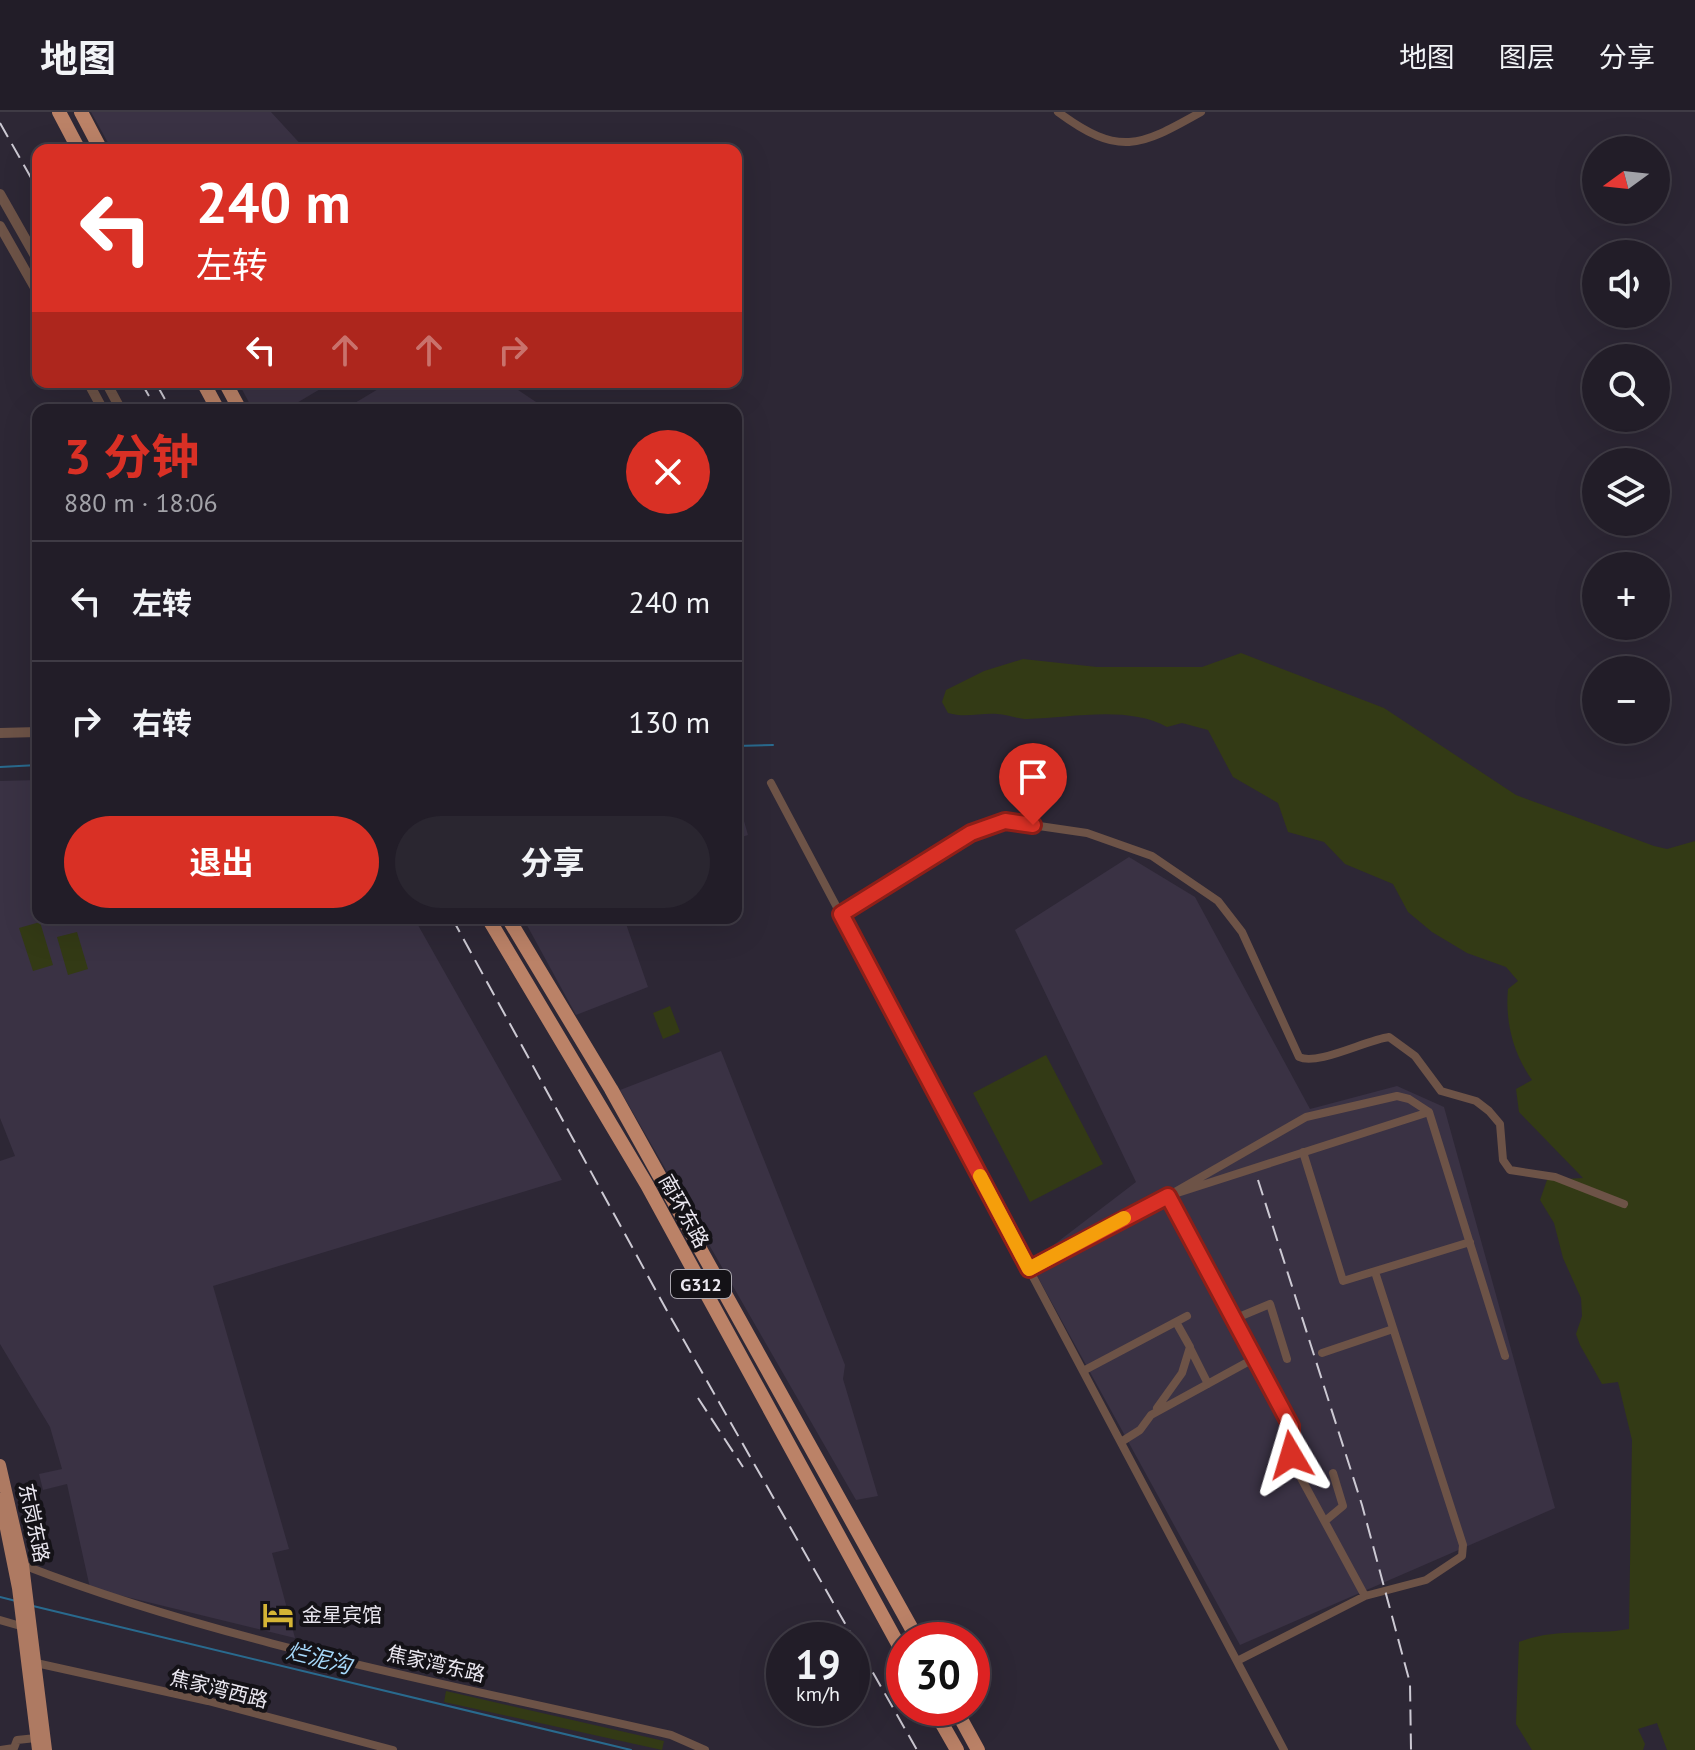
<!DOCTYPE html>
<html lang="zh">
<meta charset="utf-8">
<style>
:root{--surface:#221d28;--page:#2a2630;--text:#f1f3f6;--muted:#a2a2a8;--line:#3f3b45;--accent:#d93025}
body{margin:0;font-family:"PT Sans","Noto Sans SC",sans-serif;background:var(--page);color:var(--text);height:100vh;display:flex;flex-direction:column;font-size:30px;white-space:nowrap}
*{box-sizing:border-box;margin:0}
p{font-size:26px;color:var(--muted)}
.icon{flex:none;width:44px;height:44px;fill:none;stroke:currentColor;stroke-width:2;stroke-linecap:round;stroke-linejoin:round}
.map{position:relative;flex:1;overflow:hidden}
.side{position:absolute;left:32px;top:292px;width:710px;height:520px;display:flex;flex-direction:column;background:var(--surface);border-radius:16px;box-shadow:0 8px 32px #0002,0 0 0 2px var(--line)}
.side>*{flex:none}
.banner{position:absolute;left:32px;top:32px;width:710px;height:244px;border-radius:16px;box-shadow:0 8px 32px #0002,0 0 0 2px var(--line);background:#d93025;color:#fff;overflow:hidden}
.needle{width:52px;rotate:255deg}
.fabs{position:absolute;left:1582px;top:24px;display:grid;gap:16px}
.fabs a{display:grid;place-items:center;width:88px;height:88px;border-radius:50%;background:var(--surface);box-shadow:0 8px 32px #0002,0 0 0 2px var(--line);font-size:40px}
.speed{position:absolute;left:766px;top:1510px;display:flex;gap:16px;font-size:40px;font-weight:700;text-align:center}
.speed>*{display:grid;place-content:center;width:104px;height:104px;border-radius:50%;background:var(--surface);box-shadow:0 8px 32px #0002,0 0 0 2px var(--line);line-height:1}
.speed small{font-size:20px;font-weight:400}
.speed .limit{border:12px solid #d22;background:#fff;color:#111}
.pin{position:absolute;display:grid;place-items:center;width:68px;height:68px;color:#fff;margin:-82px -34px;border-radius:50% 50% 50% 0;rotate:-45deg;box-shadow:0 0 8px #0007}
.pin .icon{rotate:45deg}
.me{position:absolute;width:88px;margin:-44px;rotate:353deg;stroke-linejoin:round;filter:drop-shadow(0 0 6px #0008)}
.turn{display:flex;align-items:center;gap:28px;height:168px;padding:0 32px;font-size:36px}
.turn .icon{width:104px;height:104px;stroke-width:2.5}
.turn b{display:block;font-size:56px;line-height:68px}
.lanes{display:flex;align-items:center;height:76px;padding:0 32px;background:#0003;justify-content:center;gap:40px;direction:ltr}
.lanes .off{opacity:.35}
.round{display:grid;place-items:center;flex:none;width:84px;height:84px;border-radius:42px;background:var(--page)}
.overview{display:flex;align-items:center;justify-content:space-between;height:136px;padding:0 32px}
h1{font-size:48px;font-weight:700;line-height:60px;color:var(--accent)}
.cta{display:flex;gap:16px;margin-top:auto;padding:16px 32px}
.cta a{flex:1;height:92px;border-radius:48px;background:var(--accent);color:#fff;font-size:32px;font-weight:700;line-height:92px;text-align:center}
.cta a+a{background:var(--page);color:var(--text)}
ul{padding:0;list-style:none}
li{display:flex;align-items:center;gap:24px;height:120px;padding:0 32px;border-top:2px solid var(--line)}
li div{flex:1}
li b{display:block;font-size:30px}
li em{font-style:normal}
header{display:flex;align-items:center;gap:48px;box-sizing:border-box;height:112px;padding:0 40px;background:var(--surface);border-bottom:2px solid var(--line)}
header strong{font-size:38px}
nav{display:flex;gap:44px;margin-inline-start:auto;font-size:28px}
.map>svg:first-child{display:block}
.built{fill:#3a3244}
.green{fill:#333a15}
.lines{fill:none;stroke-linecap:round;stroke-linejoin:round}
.stream{stroke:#296a8e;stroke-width:2}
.minor{stroke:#6d5347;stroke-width:8}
.tertiary{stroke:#6d5347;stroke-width:10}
.primary{stroke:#ae7a62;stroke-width:12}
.trunk{stroke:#bb8267;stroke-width:14}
.rail{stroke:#ccc9d3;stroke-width:2;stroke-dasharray:16 8;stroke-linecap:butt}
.route-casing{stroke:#8d1f18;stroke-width:20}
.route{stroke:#d93025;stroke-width:14}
.slow{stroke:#f59e0b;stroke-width:14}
.labels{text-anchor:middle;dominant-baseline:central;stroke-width:8;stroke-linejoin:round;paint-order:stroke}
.shield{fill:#141217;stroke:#aaa7af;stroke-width:2}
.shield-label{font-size:18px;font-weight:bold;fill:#eae7f0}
.street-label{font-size:20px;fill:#eae7f0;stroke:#141217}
.poi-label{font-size:20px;fill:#eae7f0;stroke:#141217;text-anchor:start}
.water-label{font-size:22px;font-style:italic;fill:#a6d9fb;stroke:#141217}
</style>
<header>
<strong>地图</strong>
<nav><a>地图</a><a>图层</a><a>分享</a></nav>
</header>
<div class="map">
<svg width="1695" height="1638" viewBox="0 0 1695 1638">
<rect width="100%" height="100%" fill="#2d2735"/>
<path class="built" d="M91,0H271L306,38H112Z
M238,270H332L285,298H253Z
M390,270H506L548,298H343Z
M38,668V806H414L562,1068L213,1174L289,1437L272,1441L295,1526L90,1476L67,1372L43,1378L39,1362L62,1357L50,1315L0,1232V1049L15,1044L0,1006V669Z
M736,681L748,723L736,727Z
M1129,745L1195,785L1310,997L1397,974L1444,995L1555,1396L1240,1533L1030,1151L1136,1070L1015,818Z
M523,806H624L648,875L576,903Z
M721,939L845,1253L843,1267L878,1384L856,1388L620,978Z"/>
<path class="green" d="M1241,541L1384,596L1516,683L1654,734L1667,737L1695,729V1638H1667L1657,1611L1638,1617L1645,1632L1643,1638H1532L1516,1612L1519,1530C1559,1515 1589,1524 1629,1517L1632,1328L1618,1270L1602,1272L1580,1233L1576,1222L1582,1204L1581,1186L1563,1146L1554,1111L1540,1088L1547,1068L1583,1066L1519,1000L1516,977L1532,968C1513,941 1505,910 1508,877L1518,869L1506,855L1467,841L1432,820L1408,800L1393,772L1345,752L1324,730L1288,720L1278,691L1233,665L1208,618L1182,611L1167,615C1127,593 1071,606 1027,607C1017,607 1007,602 997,602C979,601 965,606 948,601L942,590L946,578L984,559L1023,547L1097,555H1202Z
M40,810L53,853L33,859L19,816Z
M77,820L88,857L68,863L57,825Z
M670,894L680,920L663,927L653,901Z
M1046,943L1103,1052L1030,1090L973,981Z
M446,1579L664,1629L662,1638L444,1590Z"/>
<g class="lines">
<path class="stream" d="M736,634L773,633
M0,655L38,653
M0,1485L16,1489
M33,1494L631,1638"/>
<path class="minor" d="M1058,0C1119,45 1139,35 1201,0
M771,671L1284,1638
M841,802L988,714L1005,709L1087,721L1152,744L1218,789L1242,820L1299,945C1317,954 1366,928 1389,925L1415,944L1441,979L1476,989L1489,999L1500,1012L1503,1048L1510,1058L1555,1065L1624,1092
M1429,1000L1505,1244
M1303,1040L1343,1169L1470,1130
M1029,1157L1168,1084L1429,1000L1409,987L1397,984L1306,1005L1168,1084L1291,1314V1343L1294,1353L1365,1484
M1234,1207L1270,1192L1287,1247
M1190,1236L1208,1272
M1322,1241L1393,1217
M1083,1259L1187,1204
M1157,1296L1182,1261L1190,1235L1176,1210
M1121,1330L1140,1318L1151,1303L1255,1246
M1325,1409L1343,1394L1333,1361
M23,1453C229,1533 456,1573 671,1623L705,1638
M0,1508L24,1515
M1237,1549L1365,1484L1426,1468L1462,1444L1463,1433L1375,1160
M36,1551L208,1589L393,1638
M0,1638L14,1636L17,1628L36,1626"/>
<path class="tertiary" d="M0,82L38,149
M0,114L38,181
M88,270L103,298
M106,270L121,298
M0,621L38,620"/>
<path class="primary" d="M0,1353L23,1453L46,1638
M0,1387L18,1476L38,1638"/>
<path class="trunk" d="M59,0L79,38
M81,0L101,38
M203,270L218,298
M225,270L240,298
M488,806L647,1073L904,1543
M508,806L611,977L918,1528
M933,1596L957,1638
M955,1596L978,1638"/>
<path class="rail" d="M0,11L38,78
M141,270L157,298
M157,273L171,298
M452,806L666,1197L917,1638
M1258,1068L1362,1393L1410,1571L1411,1638
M698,1286L743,1355"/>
</g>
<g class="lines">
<defs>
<path id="route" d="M1033,713L1005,709L971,721L841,802L1029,1157L1168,1084L1291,1314V1343"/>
</defs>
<use href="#route" class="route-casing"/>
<use href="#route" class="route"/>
<path class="slow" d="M980,1064L1029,1157L1124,1106"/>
</g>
<defs>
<symbol id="hotel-bare" viewBox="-9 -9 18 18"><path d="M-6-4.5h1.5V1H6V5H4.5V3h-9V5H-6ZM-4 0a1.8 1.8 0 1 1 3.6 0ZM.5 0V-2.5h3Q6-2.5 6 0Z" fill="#d5b535" stroke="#141217" stroke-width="2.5" paint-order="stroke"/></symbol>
</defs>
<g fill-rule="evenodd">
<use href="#hotel-bare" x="256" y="1481" width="44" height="44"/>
</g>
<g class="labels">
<rect class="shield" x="671" y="1158" width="60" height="28" rx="6"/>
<g class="shield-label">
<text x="701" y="1172">G312</text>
</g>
<g class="street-label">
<text transform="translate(684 1099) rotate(61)">南环东路</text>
<text transform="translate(34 1411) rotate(78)">东岗东路</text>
<text transform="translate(436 1552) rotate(13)">焦家湾东路</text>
<text transform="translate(219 1577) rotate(14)">焦家湾西路</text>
</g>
<g class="poi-label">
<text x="302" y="1503">金星宾馆</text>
</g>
<g class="water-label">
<text transform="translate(319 1546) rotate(14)">烂泥沟</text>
</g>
</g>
</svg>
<div class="fabs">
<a><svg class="needle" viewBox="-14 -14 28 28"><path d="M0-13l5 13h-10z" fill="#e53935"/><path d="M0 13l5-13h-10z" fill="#a2a2a8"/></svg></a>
<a><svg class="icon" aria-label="sound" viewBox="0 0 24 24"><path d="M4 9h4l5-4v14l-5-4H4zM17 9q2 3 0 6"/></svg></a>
<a><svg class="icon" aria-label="search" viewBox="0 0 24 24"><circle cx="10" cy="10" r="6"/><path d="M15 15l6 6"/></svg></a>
<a><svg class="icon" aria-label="layers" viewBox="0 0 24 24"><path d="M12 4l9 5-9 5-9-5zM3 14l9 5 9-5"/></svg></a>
<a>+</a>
<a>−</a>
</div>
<div class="speed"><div>19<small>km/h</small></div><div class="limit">30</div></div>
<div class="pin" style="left:1033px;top:713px;background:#d93025"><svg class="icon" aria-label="arrive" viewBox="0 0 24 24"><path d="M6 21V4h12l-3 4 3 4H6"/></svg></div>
<svg class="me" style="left:1291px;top:1343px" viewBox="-20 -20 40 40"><path d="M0-17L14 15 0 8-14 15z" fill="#d93025" stroke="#fff" stroke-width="4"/></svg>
<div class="banner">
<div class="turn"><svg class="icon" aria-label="left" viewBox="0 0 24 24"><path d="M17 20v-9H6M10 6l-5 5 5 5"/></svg><div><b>240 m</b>左转</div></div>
<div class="lanes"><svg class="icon" aria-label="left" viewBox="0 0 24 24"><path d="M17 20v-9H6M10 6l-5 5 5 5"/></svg><svg class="icon off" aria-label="ahead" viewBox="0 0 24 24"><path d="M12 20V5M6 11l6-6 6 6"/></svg><svg class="icon off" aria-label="ahead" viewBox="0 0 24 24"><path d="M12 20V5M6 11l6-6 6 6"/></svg><svg class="icon off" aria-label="right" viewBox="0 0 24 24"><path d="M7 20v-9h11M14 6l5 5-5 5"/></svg></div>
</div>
<section class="side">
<div class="overview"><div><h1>3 分钟</h1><p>880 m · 18:06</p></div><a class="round" style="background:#d93025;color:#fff"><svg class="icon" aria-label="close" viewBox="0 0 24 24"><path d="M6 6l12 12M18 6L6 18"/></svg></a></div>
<ul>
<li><svg class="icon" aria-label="left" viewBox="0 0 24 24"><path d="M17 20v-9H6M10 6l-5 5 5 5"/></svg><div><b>左转</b></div><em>240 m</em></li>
<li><svg class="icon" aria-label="right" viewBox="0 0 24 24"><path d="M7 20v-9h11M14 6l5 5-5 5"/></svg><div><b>右转</b></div><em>130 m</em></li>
</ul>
<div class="cta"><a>退出</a><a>分享</a></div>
</section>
</div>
